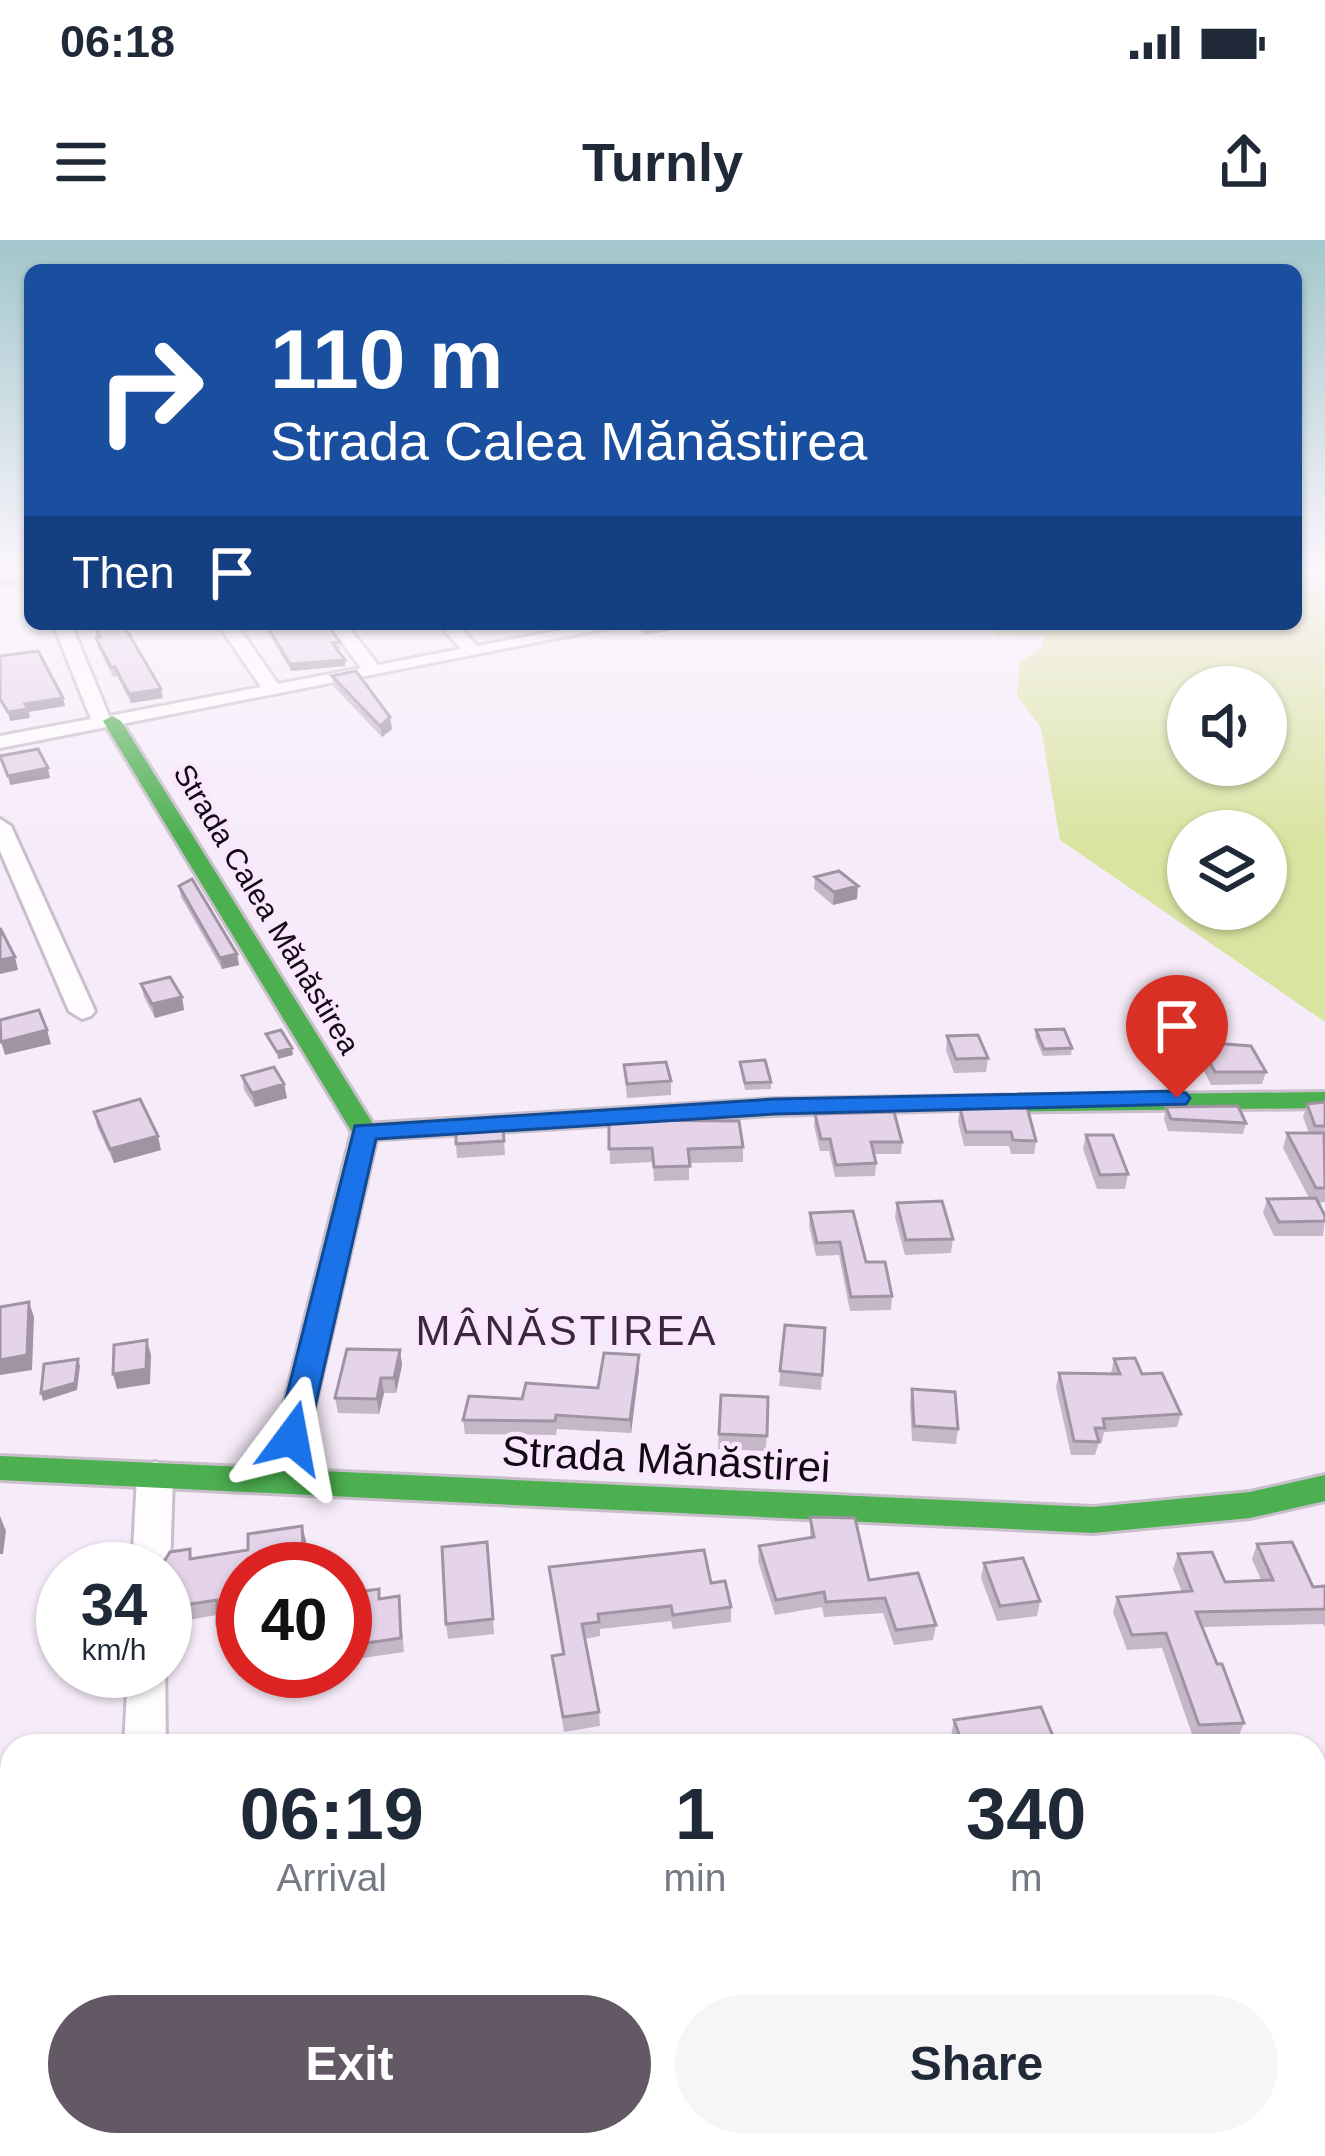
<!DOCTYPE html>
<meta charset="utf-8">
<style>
:root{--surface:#fff;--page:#f6f6f7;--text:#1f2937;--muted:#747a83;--accent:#625964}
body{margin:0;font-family:Arial,sans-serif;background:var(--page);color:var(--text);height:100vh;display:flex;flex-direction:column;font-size:45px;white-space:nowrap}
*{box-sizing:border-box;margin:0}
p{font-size:39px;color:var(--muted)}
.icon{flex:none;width:66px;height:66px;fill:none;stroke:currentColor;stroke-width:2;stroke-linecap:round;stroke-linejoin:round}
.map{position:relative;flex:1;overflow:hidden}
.drawer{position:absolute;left:0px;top:1494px;width:1326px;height:423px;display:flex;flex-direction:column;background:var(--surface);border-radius:36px 36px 0 0;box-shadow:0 3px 9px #0004}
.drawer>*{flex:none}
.hud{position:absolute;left:24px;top:24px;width:1278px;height:366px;border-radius:18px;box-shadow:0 3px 9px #0004;background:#1a4fa0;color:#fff;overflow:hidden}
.tools{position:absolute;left:1167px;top:426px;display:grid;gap:24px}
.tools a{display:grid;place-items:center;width:120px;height:120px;border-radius:50%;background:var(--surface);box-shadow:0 3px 9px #0004;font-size:60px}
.speed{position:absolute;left:36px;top:1302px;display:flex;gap:24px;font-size:60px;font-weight:700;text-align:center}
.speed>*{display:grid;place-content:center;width:156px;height:156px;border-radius:50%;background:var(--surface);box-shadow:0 3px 9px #0004;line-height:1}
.speed small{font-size:30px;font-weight:400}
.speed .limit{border:18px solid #d22;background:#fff;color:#111}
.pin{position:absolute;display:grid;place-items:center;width:102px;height:102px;color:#fff;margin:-123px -51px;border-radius:50% 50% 50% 0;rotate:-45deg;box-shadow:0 0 12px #0007}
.pin .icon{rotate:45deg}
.me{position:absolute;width:132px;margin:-66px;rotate:13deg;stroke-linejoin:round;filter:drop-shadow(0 0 9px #0008)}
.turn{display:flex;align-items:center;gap:42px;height:252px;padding:0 48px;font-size:54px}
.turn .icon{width:156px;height:156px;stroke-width:2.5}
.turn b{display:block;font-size:84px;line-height:102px}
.then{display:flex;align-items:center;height:114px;padding:0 48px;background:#0003;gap:24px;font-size:45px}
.eta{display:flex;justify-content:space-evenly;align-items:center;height:204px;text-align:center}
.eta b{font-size:72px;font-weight:700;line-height:84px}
.action{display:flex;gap:24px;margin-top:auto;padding:24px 48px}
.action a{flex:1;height:138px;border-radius:72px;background:var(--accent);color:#fff;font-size:48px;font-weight:700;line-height:138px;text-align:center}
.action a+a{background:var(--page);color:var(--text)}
.status{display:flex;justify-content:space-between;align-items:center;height:84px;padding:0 60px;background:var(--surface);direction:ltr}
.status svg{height:33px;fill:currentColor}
header{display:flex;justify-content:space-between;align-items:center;height:156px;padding:0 48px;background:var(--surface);font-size:54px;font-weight:700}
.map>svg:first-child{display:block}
.water{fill:#dae4a1;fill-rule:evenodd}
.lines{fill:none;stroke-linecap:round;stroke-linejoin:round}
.street-casing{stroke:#c8bfca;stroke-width:6}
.fast-casing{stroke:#c8bfca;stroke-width:6}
.slow-casing{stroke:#c8bfca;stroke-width:6}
.street{fill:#fefcfe;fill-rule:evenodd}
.fast{fill:#4caf50;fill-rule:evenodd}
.slow{fill:#ffc107;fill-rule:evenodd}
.wall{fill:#c5b6c8}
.shaded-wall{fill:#a094a3}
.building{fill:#e5d4e9;stroke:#a094a3;stroke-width:3}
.route{fill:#1a73e8;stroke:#114b97;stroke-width:3}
.labels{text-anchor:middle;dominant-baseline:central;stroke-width:9;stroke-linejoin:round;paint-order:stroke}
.far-street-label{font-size:30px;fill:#120a13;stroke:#fae7fe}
.quarter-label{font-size:42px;letter-spacing:3px;fill:#39273d;stroke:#fae7fe}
.near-street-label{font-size:42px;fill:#120a13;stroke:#fae7fe}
</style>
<div class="status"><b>06:18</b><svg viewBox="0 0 49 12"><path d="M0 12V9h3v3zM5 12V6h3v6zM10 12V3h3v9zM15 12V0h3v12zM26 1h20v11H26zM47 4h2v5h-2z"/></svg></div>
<header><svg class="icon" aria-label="menu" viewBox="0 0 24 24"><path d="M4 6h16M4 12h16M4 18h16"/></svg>Turnly<svg class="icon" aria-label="share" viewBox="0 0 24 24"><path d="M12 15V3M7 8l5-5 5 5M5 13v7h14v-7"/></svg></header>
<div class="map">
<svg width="1325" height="1916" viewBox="0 0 1325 1916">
<rect width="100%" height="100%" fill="#f6ecf9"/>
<path class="water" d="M1296,331H1325V782L1060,600L1041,488L1017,455L1020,422L1043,406L1044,396L995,395L996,384L1044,390L1045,384H1296ZM1188,447H1266V525H1188ZM1188,591H1266V669H1188Z"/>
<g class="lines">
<defs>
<path id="street" d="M53,384H71L109,476L261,447L218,384H236L278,444L361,428L328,384H346L378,425L461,409L439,384H457L477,406L593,384H629L0,508V496L91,479Z
M0,579L11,586L95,771L91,776L82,779L69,771L0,611Z
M155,1222L168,1226L173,1236L170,1329L165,1339V1329H132L137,1236L142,1226Z
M165,1424L166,1506H124L128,1431H165Z
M109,1905H161V1916H109Z"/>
<path id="fast" d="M112,476L121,481L378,892L300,1230L1093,1267L1250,1252L1325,1235V1261L1250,1278L1093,1293L0,1240V1216L268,1228L352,892L103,481Z
M1325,852V868L981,872L968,864L981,856Z"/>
<path id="slow" d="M981,856L994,864L990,869L774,875L365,900L352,892L365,884L774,859Z"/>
</defs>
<use href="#street" class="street-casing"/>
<use href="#fast" class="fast-casing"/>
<use href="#slow" class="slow-casing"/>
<use href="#street" class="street"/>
<use href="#fast" class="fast"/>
<use href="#slow" class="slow"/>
</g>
<path class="wall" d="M95,384H129L130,387L125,388L161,449L163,458L131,463L117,436L113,437L98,407Z
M263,384H327L341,409H337L345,420V426L291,431Z
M631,384H713L644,395Z
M332,436L392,489L382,497L334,447Z
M815,637L857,659L833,665L814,649Z
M179,646L237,714L239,725L222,729L181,657Z
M141,744L182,757L184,770L155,778L144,757Z
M1036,790L1072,808L1071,815L1043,816L1035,797Z
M947,796L988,818L986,832L954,833L946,810Z
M1199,802L1266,832L1262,844L1211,845L1196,815Z
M740,822L771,842V849L745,850Z
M624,825L671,841V855L627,858Z
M242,836L284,844L287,858L255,867L244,850Z
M1325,862V962L1318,963L1325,976L1323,996H1274L1263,973L1267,959L1309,958L1283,908L1287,893H1309L1303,877L1307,864Z
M1166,867L1246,883L1243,894L1168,891L1164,879Z
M960,868L1036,901L1034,914H1011L1009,906H964L958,881Z
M94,872L161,910L114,923L97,886Z
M815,874L902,902L901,914H874L876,923L875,936L835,937L829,911H820L814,886Z
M609,880L743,907V922L689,923V940L654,941L653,922L610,924Z
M503,886L505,915L457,918L456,904Z
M1086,895L1128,934L1125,949H1097L1083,909Z
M897,963L953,999L951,1013L905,1015L895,977Z
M810,973L866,1022L892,1056L891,1070L850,1071L839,1015L816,1016L809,986Z
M785,1085L825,1088L821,1150L779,1146Z
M400,1110L402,1125L396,1153H384L379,1174L338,1173L335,1158Z
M639,1115V1129L631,1193L557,1189L556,1195L465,1194L463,1180L522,1159L598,1148Z
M1114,1119L1142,1134L1181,1174L1177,1187L1104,1192L1102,1202H1099L1095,1215H1071L1056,1147L1059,1133H1111Z
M912,1149L958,1189L956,1204L912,1201L910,1164Z
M721,1155L768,1157L766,1211L718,1209Z
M810,1277L869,1340L936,1385L933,1400L894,1405L883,1373L824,1377L822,1367L775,1375L758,1321L759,1306L810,1298Z
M302,1286L306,1301L243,1329V1396L221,1399L217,1384V1375L165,1384V1329L193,1319L248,1310Z
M487,1302L494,1394L448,1399L446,1384Z
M1257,1304L1313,1347L1325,1346V1387L1323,1384L1202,1387L1244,1483L1238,1498L1194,1500L1162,1408L1127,1410L1113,1372L1117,1357L1182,1352L1173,1329L1178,1314L1225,1342L1261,1340L1252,1319Z
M984,1323L1040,1361L1037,1376L997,1381L981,1338Z
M549,1327L711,1343L731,1367V1382L673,1389L671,1381L600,1389V1396L585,1399L599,1472L600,1486L564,1492L552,1416L562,1414Z
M379,1349L380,1359L399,1356L404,1412L356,1419L353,1405Z
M954,1480L1057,1506H951L950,1502Z"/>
<path class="shaded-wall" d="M26,337L28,344L0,348V340Z
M667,384H713L644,395V388Z
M345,420V426L291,431L290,424Z
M161,449L163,458L131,463L129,454Z
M63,458L65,466L29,472L30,478L10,481L8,472L25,464Z
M390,477L392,489L382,497L380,486Z
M48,528L50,538L10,545L8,536Z
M858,646L857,659L833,665L834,652Z
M237,714L239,725L222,729L220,718Z
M15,717L18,730L0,734V720Z
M182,757L184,770L155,778L152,764Z
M47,790L51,804L5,815L1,802Z
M292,808L293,815L278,819L277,812Z
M284,844L287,858L255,867L252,853Z
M158,896L161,910L114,923L110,909Z
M29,1062L34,1077L32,1130L0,1135V1120Z
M147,1100L151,1115L150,1144L117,1149L113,1134Z
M400,1110L402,1125L396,1153L394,1138Z
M639,1115V1129L631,1193L630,1180Z
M78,1119L80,1126L77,1150L43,1161L41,1153Z
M381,1138L384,1153L379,1174L377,1159Z
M0,1276L6,1291L3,1314H0Z
M302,1286L306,1301V1329H304Z"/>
<path class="building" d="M0,331H23L26,337L0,340Z
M98,384H123L161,449L129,454L115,427H111L96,398L100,397L94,386H99Z
M266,384H327L340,402L332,403L345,420L290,424Z
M640,384H667L644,388Z
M38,411L63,458L25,464L28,469L8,472L0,459V416Z
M356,431L390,477L380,486L332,436Z
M38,509L48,528L8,536L0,516Z
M839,631L858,646L834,652L815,637Z
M192,639L237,714L220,718L179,646Z
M0,688L15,717L0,720Z
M170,737L182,757L152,764L141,744Z
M39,770L47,790L1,802L0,780Z
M1064,789L1072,808L1044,809L1036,790Z
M281,790L292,808L277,812L266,794Z
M978,795L988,818L956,819L947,796Z
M1199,802L1251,806L1266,832H1215Z
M765,820L771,842L745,843L740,822Z
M666,822L671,841L627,844L624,825Z
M274,827L284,844L252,853L242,836Z
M140,859L158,896L110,909L94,872Z
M1325,862V886H1315L1307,864Z
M1238,866L1246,883L1171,879L1166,867Z
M1027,867L1036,901L1013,900L1011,892H966L960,868Z
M894,872L902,902H871L876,923L836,925L830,899H821L815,874Z
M609,880L739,881L743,907L688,909L690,926L654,927L652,908L609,909Z
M503,886L504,901L456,904V889Z
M1287,893H1324L1325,948H1316Z
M1086,895H1113L1128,934L1100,935Z
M1316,958L1325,976V981L1279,982L1267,959Z
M942,961L953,999L906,1000L897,963Z
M853,971L866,1022H885L892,1056L851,1057L840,1002L817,1003L810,973Z
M29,1062L27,1115L0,1120V1067Z
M785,1085L825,1088L822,1135L780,1131Z
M147,1100L146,1129L113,1134L114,1105Z
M347,1109L400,1110L394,1138H381L377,1159L335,1158Z
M604,1113L639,1115L630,1180L556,1175L555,1181L463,1180L469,1156L522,1159L526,1143L598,1148Z
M1135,1118L1142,1134L1162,1133L1181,1174L1103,1179L1105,1188H1095L1099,1202L1074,1201L1059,1133L1120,1134L1114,1119Z
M78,1119L75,1143L41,1153L44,1124Z
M912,1149L955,1152L958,1189L914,1186Z
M721,1155L768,1157L767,1196L719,1194Z
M810,1277L855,1278L869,1340L918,1333L936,1385L896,1390L885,1358L826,1362L824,1352L776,1360L759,1306L814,1297Z
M302,1286L304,1329H243V1380L217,1384V1360L165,1368V1329L160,1328L170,1312L190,1309V1319L248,1310V1294Z
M487,1302L493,1379L446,1384L442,1307Z
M1292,1302L1313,1347L1325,1346V1369L1196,1372L1217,1424H1222L1244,1483L1199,1485L1166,1393L1132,1395L1117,1357L1192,1351L1178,1314L1212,1312L1225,1342L1273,1340L1257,1304Z
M704,1310L711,1343L725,1341L731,1367L673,1375L671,1366L598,1374L599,1382L582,1384L599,1472L563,1477L552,1416L564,1414L549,1327Z
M1023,1318L1040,1361L1000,1366L984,1323Z
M379,1349V1359L399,1356L401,1398L353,1405L351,1353Z
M1041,1467L1057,1506H963L954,1480Z"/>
<linearGradient id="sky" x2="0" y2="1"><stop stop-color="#a2c7cc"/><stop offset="0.55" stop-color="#fbf6fc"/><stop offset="1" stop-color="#fbf6fc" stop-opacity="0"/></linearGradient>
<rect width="1325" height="600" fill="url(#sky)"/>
<path class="route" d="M1177,851L1186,853L1190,858L1186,864L774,874L376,899L308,1198L303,1206H280L276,1198L355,886L774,859Z"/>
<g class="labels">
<g class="far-street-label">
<text transform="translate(267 669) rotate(59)">Strada Calea Mănăstirea</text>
</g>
<g class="quarter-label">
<text x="567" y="1090">MÂNĂSTIREA</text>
</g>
<g class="near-street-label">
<text transform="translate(666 1219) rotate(3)">Strada Mănăstirei</text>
</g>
</g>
</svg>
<div class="tools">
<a><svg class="icon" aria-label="sound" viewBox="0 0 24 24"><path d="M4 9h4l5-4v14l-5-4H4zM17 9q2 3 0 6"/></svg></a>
<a><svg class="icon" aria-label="layers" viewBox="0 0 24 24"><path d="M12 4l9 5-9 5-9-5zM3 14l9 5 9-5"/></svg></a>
</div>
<div class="speed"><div>34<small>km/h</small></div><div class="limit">40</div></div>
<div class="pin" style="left:1177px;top:858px;background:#d93025"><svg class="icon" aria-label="arrive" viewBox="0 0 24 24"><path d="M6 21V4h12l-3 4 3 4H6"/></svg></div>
<svg class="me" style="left:292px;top:1198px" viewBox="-20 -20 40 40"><path d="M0-17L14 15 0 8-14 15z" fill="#1a73e8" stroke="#fff" stroke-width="4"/></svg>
<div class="hud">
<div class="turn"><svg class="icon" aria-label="right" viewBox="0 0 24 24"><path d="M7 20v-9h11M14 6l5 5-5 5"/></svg><div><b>110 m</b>Strada Calea Mănăstirea</div></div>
<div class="then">Then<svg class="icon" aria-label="arrive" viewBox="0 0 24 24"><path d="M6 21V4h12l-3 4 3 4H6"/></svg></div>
</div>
<section class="drawer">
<div class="eta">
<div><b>06:19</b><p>Arrival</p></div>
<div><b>1</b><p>min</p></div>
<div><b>340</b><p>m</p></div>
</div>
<div class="action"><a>Exit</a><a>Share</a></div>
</section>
</div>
